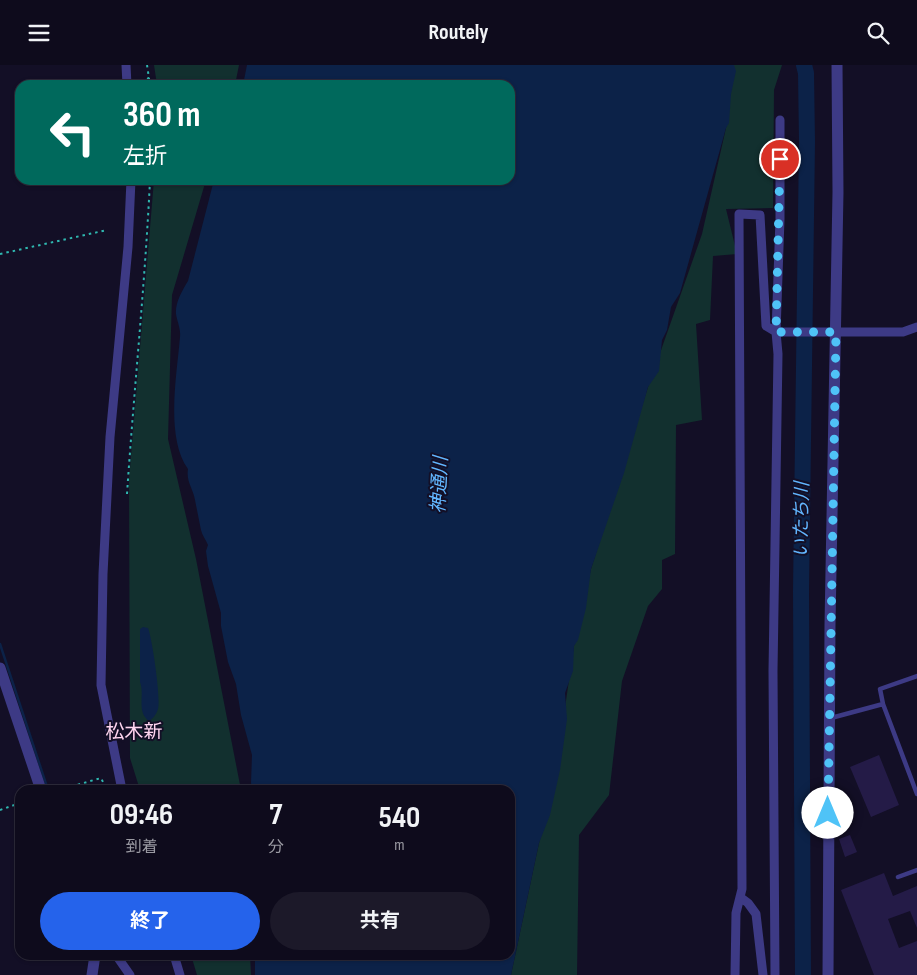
<!DOCTYPE html>
<html lang="ja">
<meta charset="utf-8">
<style>
:root{--surface:#0e0b1c;--page:#1c1929;--text:#f1f3f6;--muted:#9b9ba3;--line:#2e2b3b;--accent:#2563eb}
body{margin:0;font-family:"Sofia Sans Condensed","Noto Sans JP",sans-serif;background:var(--page);color:var(--text);height:100vh;display:flex;flex-direction:column;font-size:19px;white-space:nowrap}
*{box-sizing:border-box;margin:0}
p{font-size:16px;color:var(--muted)}
.icon{flex:none;width:28px;height:28px;fill:none;stroke:currentColor;stroke-width:2;stroke-linecap:round;stroke-linejoin:round}
.map{position:relative;flex:1;overflow:hidden}
.side{position:absolute;left:15px;top:720px;width:500px;height:175px;display:flex;flex-direction:column;background:var(--surface);border-radius:15px;box-shadow:0 1px 4px #0004,0 0 0 1px var(--line)}
.side>*{flex:none}
.hud{position:absolute;left:15px;top:15px;width:500px;height:105px;border-radius:15px;box-shadow:0 1px 4px #0004,0 0 0 1px var(--line);background:#00695c;color:#fff;overflow:hidden}
.pin{position:absolute;display:grid;place-items:center;width:42px;height:42px;color:#fff;margin:-21px;border:2px solid #fff;border-radius:50%;box-shadow:0 1px 5px #0007}
.me{position:absolute;width:55px;margin:-28px;rotate:0deg;stroke-linejoin:round;filter:drop-shadow(0 0 4px #0008)}
.turn{display:flex;align-items:center;gap:18px;height:105px;padding:0 25px;font-size:22px}
.turn .icon{width:65px;height:65px;stroke-width:2.5}
.turn b{display:block;font-size:35px;line-height:42px}
.eta{display:flex;justify-content:space-evenly;align-items:center;height:85px;text-align:center}
.eta b{font-size:30px;font-weight:700;line-height:35px}
.button{display:flex;gap:10px;margin-top:auto;padding:10px 25px}
.button a{flex:1;height:58px;border-radius:30px;background:var(--accent);color:#fff;font-size:20px;font-weight:700;line-height:58px;text-align:center}
.button a+a{background:var(--page);color:var(--text)}
header{display:flex;justify-content:space-between;align-items:center;height:65px;padding:0 25px;background:var(--surface);font-size:22px;font-weight:700}
.map>svg:first-child{display:block}
.green{fill:#12302f}
.water{fill:#0c2248}
.lines{fill:none;stroke-linecap:round;stroke-linejoin:round}
.stream{stroke:#0c2248;stroke-width:2.5}
.river{stroke:#0c2248;stroke-width:16}
.building{fill:#241b47}
.path{stroke:#2fb8b0;stroke-width:2;stroke-dasharray:2.5 4;stroke-linecap:butt}
.service{stroke:#3d3a85;stroke-width:4.5}
.minor{stroke:#3d3a85;stroke-width:9}
.tertiary{stroke:#3d3a85;stroke-width:11}
.route{stroke:#4fc3f7;stroke-width:9;stroke-dasharray:0 16.2}
.labels{text-anchor:middle;dominant-baseline:central;stroke-width:4;stroke-linejoin:round;paint-order:stroke}
.water-label{font-size:19px;font-style:italic;fill:#62b6ff;stroke:#130f26}
.neighbourhood-label{font-size:19px;fill:#ffd6f0;stroke:#130f26}
</style>
<header><svg class="icon" aria-label="menu" viewBox="0 0 24 24"><path d="M4 6h16M4 12h16M4 18h16"/></svg>Routely<svg class="icon" aria-label="search" viewBox="0 0 24 24"><circle cx="10" cy="10" r="6"/><path d="M15 15l6 6"/></svg></header>
<div class="map">
<svg width="917" height="910" viewBox="0 0 917 910">
<rect width="100%" height="100%" fill="#130f26"/>
<path class="green" d="M154,0H239L235,20H157Z
M734,0H782L774,25L773,143L726,144L737,189L713,191L710,255L696,259L702,355L676,360L675,489L662,495V524L648,541L622,616L609,730L579,770L577,910H511L539,778L552,731L574,581L591,504L648,322L702,169L726,63Z
M154,115H206L172,230L168,374L196,494L241,725H140L130,693L129,415Z
M191,890H250L251,910H197Z"/>
<path class="water" d="M247,0H734L736,6L731,29L729,58L726,63L680,228L671,242L667,265L662,275L659,306L648,322L624,408L591,504L586,543L578,575L574,581L573,606L565,628L567,654L560,705L550,750L539,778L511,910H255V890H510V725H253L251,718L252,690L241,650L236,619L228,597L221,561V548L208,501L206,486L208,480C206,475 202,470 201,465C199,455 197,445 195,435C193,423 186,417 188,404C165,372 177,309 180,272C181,264 177,256 176,249C175,238 182,226 188,216L214,115H510V20H243Z
M143,562L148,563C152,573 161,633 158,644C157,648 153,654 149,656C136,646 145,630 140,617V564Z"/>
<g class="lines">
<path class="stream" d="M0,579L48,725"/>
<path class="river" d="M803,910L801,526L807,77L806,8L804,0"/>
</g>
<path class="building" d="M879,690L899,740L871,752L850,702Z
M850,770L857,787L845,792L839,774Z
M884,808L893,831L917,821V863L910,846L888,854L899,883L917,876V910H874L841,825Z"/>
<g class="lines">
<path class="path" d="M147,0L150,20
M144,20L149,12
M0,189L107,165
M127,429C134,324 145,220 150,115
M59,725L101,713L107,725
M0,745L20,738"/>
<path class="service" d="M883,639L917,729
M831,653L883,639L880,624L917,611
M898,812L917,805"/>
<path class="minor" d="M126,0L127,20
M780,55V154L776,267H903L917,262
M122,725L101,620L103,509L110,372L128,182L131,115
M740,832L748,838L756,849L763,910
M116,890L130,910
M174,890L180,910
M735,910L736,848L742,824L739,149L760,150L766,261L776,267L778,289L773,606L775,910"/>
<path class="tertiary" d="M0,603L41,725
M92,910L95,890
M828,910L830,560L838,127L837,0"/>
</g>
<g class="lines">
<path class="route" d="M780,94L776,267H836L828,748"/>
</g>
<g class="labels">
<g class="water-label">
<text transform="translate(440 420) rotate(-87)">神通川</text>
<text transform="translate(802 455) rotate(-89)">いたち川</text>
</g>
<g class="neighbourhood-label">
<text x="134" y="667">松木新</text>
</g>
</g>
</svg>
<div class="pin" style="left:780px;top:94px;background:#d93025"><svg class="icon" aria-label="arrive" viewBox="0 0 24 24"><path d="M6 21V4h12l-3 4 3 4H6"/></svg></div>
<svg class="me" style="left:828px;top:748px" viewBox="-20 -20 40 40"><circle r="19" fill="#fff"/><path d="M0-13L10 11 0 6-10 11z" fill="#4fc3f7"/></svg>
<div class="hud">
<div class="turn"><svg class="icon" aria-label="left" viewBox="0 0 24 24"><path d="M17 20v-9H6M10 6l-5 5 5 5"/></svg><div><b>360 m</b>左折</div></div>
</div>
<section class="side">
<div class="eta">
<div><b>09:46</b><p>到着</p></div>
<div><b>7</b><p>分</p></div>
<div><b>540</b><p>m</p></div>
</div>
<div class="button"><a>終了</a><a>共有</a></div>
</section>
</div>
